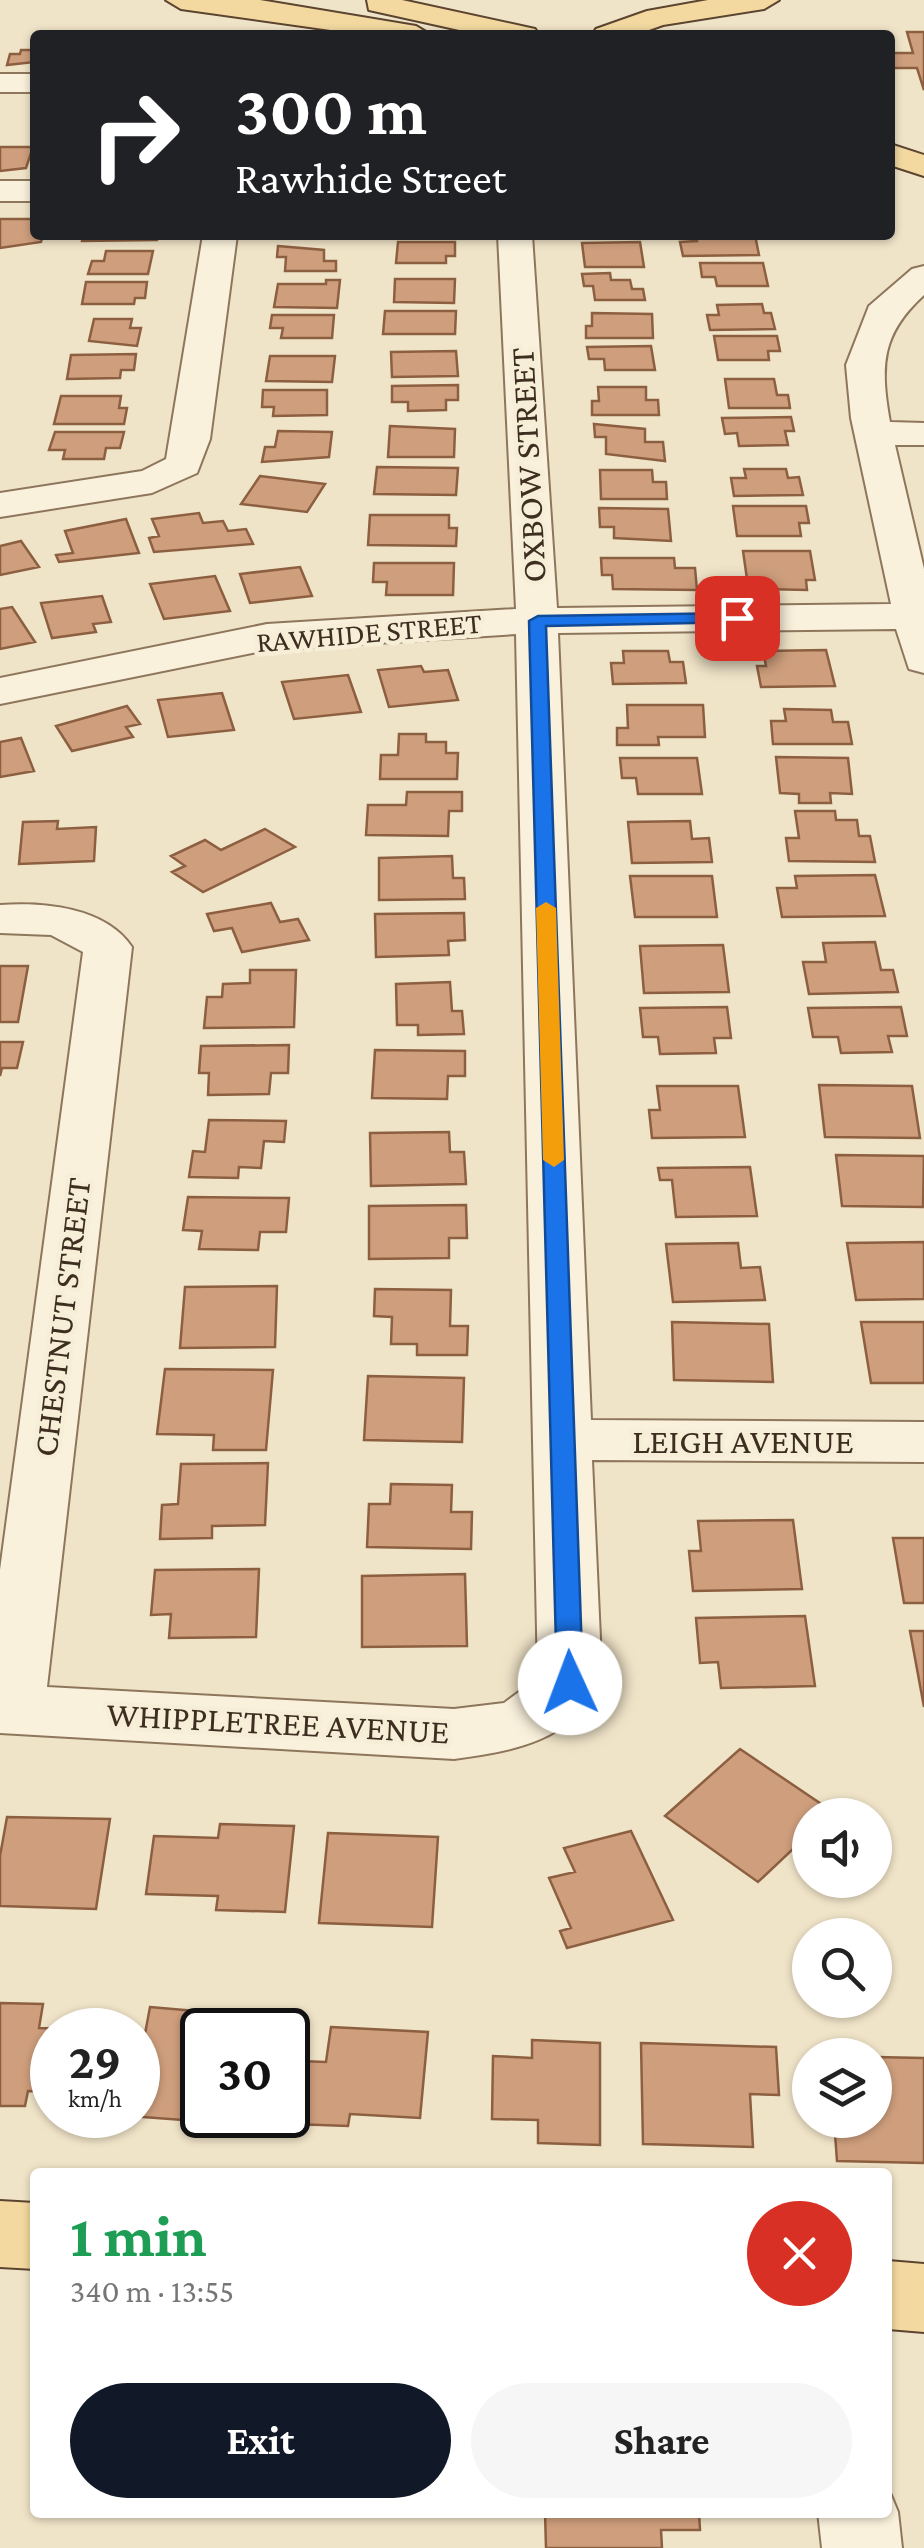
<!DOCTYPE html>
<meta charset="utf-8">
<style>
:root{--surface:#fff;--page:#f6f6f6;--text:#222;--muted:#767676;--accent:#111827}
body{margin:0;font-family:"Crimson Pro",serif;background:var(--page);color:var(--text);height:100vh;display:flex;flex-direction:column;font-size:38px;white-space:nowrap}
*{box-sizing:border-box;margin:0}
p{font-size:32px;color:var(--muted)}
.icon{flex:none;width:55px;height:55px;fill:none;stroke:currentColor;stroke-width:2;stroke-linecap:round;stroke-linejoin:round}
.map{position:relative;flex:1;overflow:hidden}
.side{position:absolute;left:30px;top:2168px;width:862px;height:350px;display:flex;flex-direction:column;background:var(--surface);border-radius:10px;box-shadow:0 2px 8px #0004}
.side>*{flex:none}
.hud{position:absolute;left:30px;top:30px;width:865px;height:210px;border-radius:10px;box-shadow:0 2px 8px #0004;background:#202124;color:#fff;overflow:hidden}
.tools{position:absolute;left:792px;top:1798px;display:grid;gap:20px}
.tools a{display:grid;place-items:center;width:100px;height:100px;border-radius:50%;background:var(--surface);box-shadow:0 2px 8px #0004;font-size:50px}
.speed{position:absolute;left:30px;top:2008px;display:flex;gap:20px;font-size:50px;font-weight:700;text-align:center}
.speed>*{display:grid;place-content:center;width:130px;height:130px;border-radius:50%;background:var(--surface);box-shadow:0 2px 8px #0004;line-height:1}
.speed small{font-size:25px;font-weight:400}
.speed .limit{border:5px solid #111;border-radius:15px;background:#fff;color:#111}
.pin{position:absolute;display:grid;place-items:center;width:85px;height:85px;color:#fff;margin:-42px;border-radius:20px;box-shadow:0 5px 15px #0006}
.me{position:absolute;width:110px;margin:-55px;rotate:358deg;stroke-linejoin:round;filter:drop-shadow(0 0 8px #0008)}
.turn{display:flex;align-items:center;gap:35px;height:210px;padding:0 40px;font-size:45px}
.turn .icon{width:130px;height:130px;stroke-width:2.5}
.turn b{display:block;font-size:70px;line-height:85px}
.round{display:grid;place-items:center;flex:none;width:105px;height:105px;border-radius:52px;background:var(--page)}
.headline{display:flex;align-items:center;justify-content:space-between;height:170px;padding:0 40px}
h1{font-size:60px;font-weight:700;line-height:75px;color:#1e9e55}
.cta{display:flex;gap:20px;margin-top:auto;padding:20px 40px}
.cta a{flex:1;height:115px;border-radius:60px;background:var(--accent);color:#fff;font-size:40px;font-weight:700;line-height:115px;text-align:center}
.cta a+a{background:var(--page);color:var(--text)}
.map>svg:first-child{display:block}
.building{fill:#cf9f7d;stroke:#8d5f41;stroke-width:2.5}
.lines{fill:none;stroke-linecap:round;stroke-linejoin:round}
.minor-casing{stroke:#8d765c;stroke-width:4}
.major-casing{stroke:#5b4430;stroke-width:4}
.minor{fill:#faf1dc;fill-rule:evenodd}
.major{fill:#f3d9a0;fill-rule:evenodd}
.route{fill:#1a73e8;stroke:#114b97;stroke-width:2.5}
.slow{fill:#f59e0b}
.labels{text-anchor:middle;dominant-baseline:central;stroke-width:9;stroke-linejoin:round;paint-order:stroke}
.far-street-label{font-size:30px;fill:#3d2e20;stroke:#f7eed8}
.street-label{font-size:35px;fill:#3d2e20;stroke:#f7eed8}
</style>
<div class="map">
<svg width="924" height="2548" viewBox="0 0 924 2548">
<rect width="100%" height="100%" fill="#f0e4c8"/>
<path class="building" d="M907,32H924V90L917,68H890V53H913Z
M21,50H35V62L7,65L10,54H20Z
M0,147H33L26,168L0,171Z
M0,219H35V235H43L41,242L0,248Z
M83,235H158L157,240L82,241Z
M696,235H755L759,255L683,256L680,242L697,241Z
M398,242H455V256H446V263H396Z
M640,242L644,267H585L582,243Z
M278,246L324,250V261H336V271H285L286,257H277Z
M106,251H153L148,274H88L92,261H104Z
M700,263H763L768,286H717L715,277H702Z
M610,273L611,280H630L632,289H643L645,300H595L593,286H584L582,274Z
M395,279H455L454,303L394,302Z
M326,280H340L337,308L274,307L278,284H326Z
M86,282H147L145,298H135L134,304H82Z
M762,304L764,313H771L775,329L710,330L707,315H719L717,305Z
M385,311H456L455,334H383Z
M592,313L652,314L653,338H586V326H592Z
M272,315H334L332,338H281L283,328H270Z
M94,319H132L130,328H141L137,346L89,341Z
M714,336H777L780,351H768L769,360H718Z
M651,346L655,370H605L604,359H589L587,347Z
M456,351L458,376L392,377L391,352Z
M136,354L134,370H121L120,378L67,379L71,355Z
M270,356H335L332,382L266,381Z
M725,379H774L777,395H788L790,408H729Z
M458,385V400H446V410L408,411V402H392V386Z
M598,387H646V400H658L659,415H592V401H599Z
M263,390H327V415L273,416L274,407H262Z
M61,396H121L119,408H127L124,424H54Z
M791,417L794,431H785L788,445L739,446L737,433L725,434L722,418Z
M594,424L645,429V442H663L665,461L606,454V437H595Z
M390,426L455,429L454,457H388Z
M278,431L332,432L329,457L262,462L265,447H275Z
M55,432H124L120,448H106L104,459H63L65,450H49Z
M377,467L458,468L456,495L374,494Z
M744,469H786L788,478L799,477L803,495L734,496L731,478H746Z
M600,470H652L653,482H666L667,499H601Z
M260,476L325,484L307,512L241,504Z
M733,506H806L809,523H799L801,536H737Z
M599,508L668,509L671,541L614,538V527H600Z
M199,513L203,523L223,521L228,531L246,529L253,544L154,552L149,538L159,536L152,519Z
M370,515H449V528H457L456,546L368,545Z
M126,519L139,553L59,562L56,555L73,553L65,531Z
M21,541L39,567L0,575V546Z
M743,551H810L815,580H806L807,590L763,589L762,579H747Z
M601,558H674L675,568H695L697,590L613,589L612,575H602Z
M374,563H454L453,595H386L387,582H373Z
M300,567L312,596L250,603L240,574Z
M215,576L230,611L164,619L150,584Z
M102,596L111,622L93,624L96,632L52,638L41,603Z
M12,607L35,642L0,649V609Z
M826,650L835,686L761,687L757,666H766L763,651Z
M623,651H668L670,662H683L686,683L613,684L611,663H624Z
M421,666L424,672L448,670L458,700L389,707L378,670Z
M348,675L361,712L294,719L282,682Z
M222,693L234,730L168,737L158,700Z
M627,705H703L705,737H658L659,745H617V728H628Z
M127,706L140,724L126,727L133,737L72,751L56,726Z
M784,709L831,710L833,722H848L852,744H773L771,721H786Z
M399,734H426V742H446V753H458L457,779H380L381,755H398Z
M21,738L34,771L0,777V742Z
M776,757L848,758L852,794L830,793L831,803H799V794L780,793Z
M620,758H697L702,794H638L636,778H622Z
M407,792H462V811H449L448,836L366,835L368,805H406Z
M795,811H835L836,820H857L859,836H870L875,862L789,861L786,838H799Z
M58,821L57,829L96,827L94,861L19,864L23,822Z
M690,821L692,839L709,838L712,862L632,863L628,822Z
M265,829L295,847L203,892L172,872L185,866L171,856L205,840L221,850Z
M452,856L453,878H464L465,899L379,900V858Z
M875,875L885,916L782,917L777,888H797L795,876Z
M630,876H712L717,917H635Z
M271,903L280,922L298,919L309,940L242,952L232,928L214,931L207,914Z
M464,913L465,940L448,941L449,955L376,957L375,914Z
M875,942L881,970H893L898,992L809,994L803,962H826L823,943Z
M723,945L729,992L644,993L640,946Z
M0,966H28L18,1022H0Z
M250,970H296L294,1027L204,1028L207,997H222L223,984L250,983Z
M450,982L452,1011H462L464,1034L418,1035V1025H397L396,984Z
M727,1007L731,1038H714L716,1053L660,1054L658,1037H643L640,1008Z
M901,1007L907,1036H888L892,1052L841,1053L838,1037H813L808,1008Z
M0,1042H23L17,1068H2L0,1076Z
M289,1045L288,1073H271L269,1094L208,1095L209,1073H199L201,1046Z
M375,1050L465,1051V1076H448L447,1099L372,1098Z
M819,1085L912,1086L920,1138L825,1137Z
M657,1086H738L745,1137L652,1138L649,1110H660Z
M209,1120L286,1121L284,1142L264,1141L261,1168L239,1167L238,1178L189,1177L193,1151L205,1152Z
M449,1132L450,1152H464L466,1184L371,1186L370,1133Z
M836,1155L924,1156L923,1207L842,1206Z
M750,1167L757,1216L676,1217L672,1180H660L658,1168Z
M188,1197L289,1198L286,1232H260L258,1250L199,1249L202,1231L183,1230Z
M466,1205L467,1238H449V1258L369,1259V1206Z
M924,1242V1299L856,1300L847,1243Z
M738,1243L741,1268L760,1267L765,1300L673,1302L666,1244Z
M277,1286L275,1347L180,1348L185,1287Z
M375,1289L451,1290L450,1326H468L467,1355H417V1344H391L392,1317L374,1316Z
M672,1322L769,1324L773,1382L674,1380Z
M861,1322H924V1383H871Z
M165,1369L273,1370L266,1450H213L214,1435L157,1434Z
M368,1376L464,1378L462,1442L364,1440Z
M268,1463L265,1525L212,1526V1538L160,1539L162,1505L178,1504L181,1464Z
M391,1484L452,1485L451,1512H472L471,1549L367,1547L369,1504H390Z
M793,1520L802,1589L693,1591L689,1551H701L698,1521Z
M893,1538H924V1603H904Z
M259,1569L256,1637L169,1638L171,1614L151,1615L155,1570Z
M465,1574L467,1646L362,1647V1576Z
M805,1616L815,1686L721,1688L718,1662L700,1663L696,1618Z
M910,1631H924V1707Z
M740,1749L833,1812L810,1815V1833L758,1882L665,1816Z
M7,1817L110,1819L96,1909L0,1906V1856Z
M220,1824L294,1826L285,1912L216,1910L218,1896L146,1894L154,1836L218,1838Z
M631,1831L673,1920L567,1948L560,1931L571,1928L549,1878L575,1872L564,1848Z
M328,1833L438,1837L432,1927L319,1923Z
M0,2003L43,2004L39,2028L71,2029L52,2030V2092L28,2091L25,2106H0Z
M150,2007L266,2017L264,2030H202V2115H252L250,2125L129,2116L138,2115V2071Z
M331,2027L428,2032L420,2118L350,2114L348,2126L293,2124L301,2061L326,2062Z
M532,2040L600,2043V2145L538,2143V2120L492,2119L493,2056L532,2058Z
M641,2043L776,2047L779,2095L750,2094L753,2147L643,2144Z
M875,2057L924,2058V2163L837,2161L834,2120H875Z
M545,2512H699L700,2530H661L662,2548H546Z"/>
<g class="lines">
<defs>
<path id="minor" d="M0,74H35V92H0Z
M0,181H35V201H0Z
M203,235H237L210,439L197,473L152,493L0,517V493L142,471L166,459Z
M498,235H532L557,608L891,604L851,418L846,365L869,306L912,269L924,266V295C881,334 880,366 890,422L924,423V445H895L924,569V673L909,669L896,629L558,633L591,1420L924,1422V1462L592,1460L602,1683C570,1741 515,1751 454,1759L0,1733V1570L83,952L51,935L0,933V905C44,902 105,907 132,947L47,1687L454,1709L504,1703L538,1678L516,634L267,650L0,704V678L267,624L516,609Z
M888,2488L898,2512L902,2548H822L818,2512H888Z"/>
<path id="major" d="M166,0H260L416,26L431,35H366L181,9Z
M367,0H402L535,29L539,35H482L369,10Z
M708,0H779L764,9L663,25L635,35H592L596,29L647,11Z
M890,144L924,155V176L890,165Z
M0,2201L35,2203V2269L0,2267Z
M888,2261L924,2264V2332L888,2329Z"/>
</defs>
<use href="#minor" class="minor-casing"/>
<use href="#major" class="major-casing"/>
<use href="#minor" class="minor"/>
<use href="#major" class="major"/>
</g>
<path class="route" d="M737,613L743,615V622L546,626L583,1683L570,1693L557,1683L529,621L538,616Z"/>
<path class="slow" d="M546,902L556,908L564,1160L554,1167L543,1160L536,908Z"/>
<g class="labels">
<g class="far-street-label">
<text transform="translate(369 632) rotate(-5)">RAWHIDE STREET</text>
</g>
<g class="street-label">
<text transform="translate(528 465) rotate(-93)">OXBOW STREET</text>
<text transform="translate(62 1317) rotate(-83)">CHESTNUT STREET</text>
<text x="743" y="1441">LEIGH AVENUE</text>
<text transform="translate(278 1723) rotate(3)">WHIPPLETREE AVENUE</text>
</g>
</g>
</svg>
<div class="tools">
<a><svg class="icon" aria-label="sound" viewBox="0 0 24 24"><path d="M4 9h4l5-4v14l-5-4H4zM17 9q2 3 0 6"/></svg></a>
<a><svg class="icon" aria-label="search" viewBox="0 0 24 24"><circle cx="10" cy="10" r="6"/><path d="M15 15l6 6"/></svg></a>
<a><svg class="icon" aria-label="layers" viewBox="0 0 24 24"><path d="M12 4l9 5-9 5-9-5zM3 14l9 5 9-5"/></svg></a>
</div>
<div class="speed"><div>29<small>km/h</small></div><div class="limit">30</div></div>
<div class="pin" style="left:737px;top:618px;background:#d93025"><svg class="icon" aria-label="arrive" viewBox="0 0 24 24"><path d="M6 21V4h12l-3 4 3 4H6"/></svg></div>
<svg class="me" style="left:570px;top:1683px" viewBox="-20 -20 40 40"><circle r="19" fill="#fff"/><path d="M0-13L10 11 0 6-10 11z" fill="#1a73e8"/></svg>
<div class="hud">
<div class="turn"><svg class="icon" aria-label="right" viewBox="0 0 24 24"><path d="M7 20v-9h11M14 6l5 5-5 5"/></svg><div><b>300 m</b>Rawhide Street</div></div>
</div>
<section class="side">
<div class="headline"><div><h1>1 min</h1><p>340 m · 13:55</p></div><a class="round" style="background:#d93025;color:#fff"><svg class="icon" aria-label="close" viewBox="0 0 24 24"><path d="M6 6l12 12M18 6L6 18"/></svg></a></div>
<div class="cta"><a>Exit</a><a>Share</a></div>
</section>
</div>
